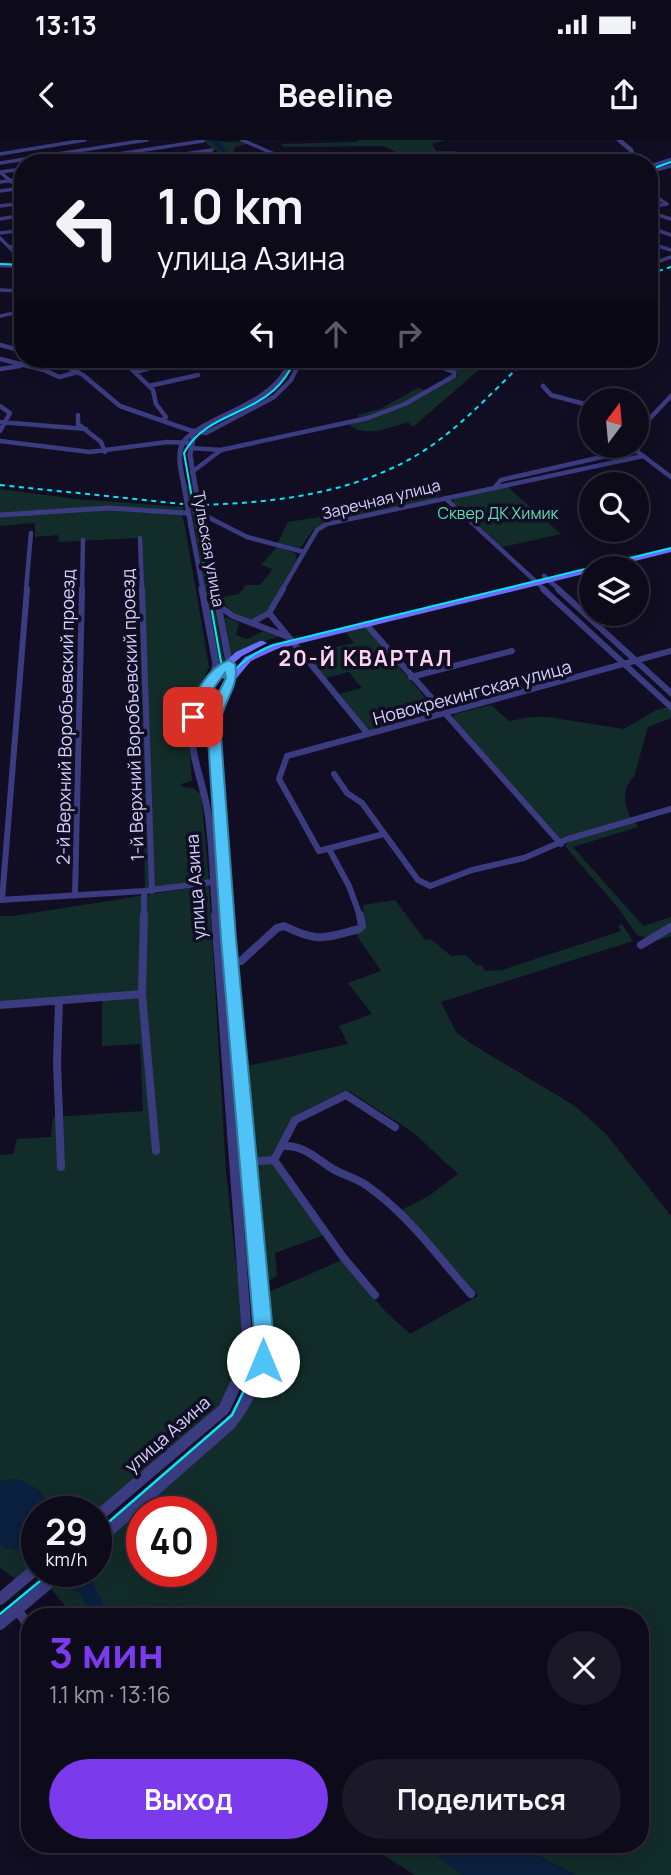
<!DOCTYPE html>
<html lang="ru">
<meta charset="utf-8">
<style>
:root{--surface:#0d0a1a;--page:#1b1827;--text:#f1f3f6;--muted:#9a9aa2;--line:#2d2b39;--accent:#7c3aed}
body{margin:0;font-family:Manrope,sans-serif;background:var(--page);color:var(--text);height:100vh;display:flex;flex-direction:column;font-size:26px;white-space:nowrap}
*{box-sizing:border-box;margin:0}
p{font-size:23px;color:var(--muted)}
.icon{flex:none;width:38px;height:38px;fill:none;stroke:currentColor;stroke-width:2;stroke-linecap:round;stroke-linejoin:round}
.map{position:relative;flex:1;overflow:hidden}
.sheet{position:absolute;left:21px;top:1468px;width:628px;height:245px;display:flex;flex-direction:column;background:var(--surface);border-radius:28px;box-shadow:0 4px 18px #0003,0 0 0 2px var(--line)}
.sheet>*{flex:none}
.hud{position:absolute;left:14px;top:14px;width:644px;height:214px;border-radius:28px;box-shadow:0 4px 18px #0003,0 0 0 2px var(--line);background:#0d0a1a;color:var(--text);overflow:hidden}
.needle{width:46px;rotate:16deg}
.fabs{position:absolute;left:579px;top:248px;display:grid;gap:14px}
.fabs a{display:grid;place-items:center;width:70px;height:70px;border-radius:50%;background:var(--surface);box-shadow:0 4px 18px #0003,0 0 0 2px var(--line);font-size:35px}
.speed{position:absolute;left:21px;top:1356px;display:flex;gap:14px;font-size:35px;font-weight:700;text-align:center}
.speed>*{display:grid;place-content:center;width:91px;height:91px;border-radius:50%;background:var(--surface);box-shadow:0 4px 18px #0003,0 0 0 2px var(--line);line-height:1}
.speed small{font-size:18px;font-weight:400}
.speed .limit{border:10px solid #d22;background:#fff;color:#111}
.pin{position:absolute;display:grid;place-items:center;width:60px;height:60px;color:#fff;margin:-30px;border-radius:14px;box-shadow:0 4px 10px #0006}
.me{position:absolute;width:77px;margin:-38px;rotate:0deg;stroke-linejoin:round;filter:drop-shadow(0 0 5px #0008)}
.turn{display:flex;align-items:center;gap:24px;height:147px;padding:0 28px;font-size:32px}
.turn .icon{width:91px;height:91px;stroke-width:2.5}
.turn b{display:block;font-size:49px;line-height:60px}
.lanes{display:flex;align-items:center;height:66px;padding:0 28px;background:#0003;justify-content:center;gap:35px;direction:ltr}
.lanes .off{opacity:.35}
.round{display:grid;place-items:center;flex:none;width:74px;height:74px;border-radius:37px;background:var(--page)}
.head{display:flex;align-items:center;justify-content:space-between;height:119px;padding:0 28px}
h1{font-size:42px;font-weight:700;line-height:52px;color:var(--accent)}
.button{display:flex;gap:14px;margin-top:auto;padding:14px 28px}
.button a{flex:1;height:80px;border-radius:42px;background:var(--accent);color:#fff;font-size:28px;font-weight:700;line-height:80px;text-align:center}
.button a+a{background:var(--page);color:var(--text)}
.status{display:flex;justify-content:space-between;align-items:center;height:49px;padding:0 35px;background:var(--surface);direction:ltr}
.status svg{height:19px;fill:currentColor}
header{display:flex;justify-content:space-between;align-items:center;height:91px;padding:0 28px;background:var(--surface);font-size:32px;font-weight:700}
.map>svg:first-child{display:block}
.green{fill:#122c2a;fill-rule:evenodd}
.water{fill:#0b203f}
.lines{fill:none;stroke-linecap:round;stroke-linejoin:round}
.river{fill:#0b203f;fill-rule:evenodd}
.minor-far4{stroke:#3b3b80;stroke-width:3.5}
.minor-far3{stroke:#3b3b80;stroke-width:4.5}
.minor-far2{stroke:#3b3b80;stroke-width:6}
.minor-far1{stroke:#3b3b80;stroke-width:8}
.minor{stroke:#3b3b80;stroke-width:10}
.tertiary-far4{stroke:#3b3b80;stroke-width:4.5}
.tertiary-far3{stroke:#3b3b80;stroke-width:5}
.tertiary-far2{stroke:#3b3b80;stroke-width:7}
.tertiary-far1{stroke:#3b3b80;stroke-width:10}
.tertiary{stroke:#3b3b80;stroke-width:12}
.secondary{fill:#6b6efb;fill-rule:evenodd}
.tram-far1{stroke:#07e7f4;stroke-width:2}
.tram{stroke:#07e7f4;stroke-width:2.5}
.rail{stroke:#07e7f4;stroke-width:2;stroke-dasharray:5 4.5;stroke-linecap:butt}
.tertiary-bridge{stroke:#3b3b80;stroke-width:5}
.route{fill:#4fc3f7;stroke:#337fa1;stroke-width:2}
.labels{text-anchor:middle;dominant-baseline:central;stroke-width:7;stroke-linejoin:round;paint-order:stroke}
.far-street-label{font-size:16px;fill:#d5d1fe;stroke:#110e23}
.far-park-label{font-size:16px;fill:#5fdcb7;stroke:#110e23}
.street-label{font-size:18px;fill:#d5d1fe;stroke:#110e23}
.far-district-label{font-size:21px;font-weight:bold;letter-spacing:2px;fill:#fed3f0;stroke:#110e23}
</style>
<div class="status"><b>13:13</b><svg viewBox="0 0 49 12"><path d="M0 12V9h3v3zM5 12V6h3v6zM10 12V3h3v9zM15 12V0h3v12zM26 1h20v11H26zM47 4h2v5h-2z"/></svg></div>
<header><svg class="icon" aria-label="back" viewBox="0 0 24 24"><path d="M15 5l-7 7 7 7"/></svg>Beeline<svg class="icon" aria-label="share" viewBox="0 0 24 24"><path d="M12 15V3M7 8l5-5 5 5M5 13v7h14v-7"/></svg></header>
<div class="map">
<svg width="671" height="1735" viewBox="0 0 671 1735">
<rect width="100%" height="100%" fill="#110e23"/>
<path class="green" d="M202,0C216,0 229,4 242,1L247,4L235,7L234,14L259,23H221L229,20Z
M359,0H445L432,4L436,11H456L462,23H419L383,6L284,7L281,4L356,2Z
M436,219H477L488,222L413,287L408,282C388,288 366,298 349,285L362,280L357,275L380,269L418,248L431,252L458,236L454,229L436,223Z
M192,345L224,520L222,524L218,521L187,346Z
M508,347L530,367L520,369L527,376L538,374L561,394L502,407L453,362L456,357Z
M0,349L75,359L183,367L184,372L129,368L0,373Z
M436,351L439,356L437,359L326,383L313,390L300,408L277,404L288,382L320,377L322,372L331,370Z
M108,370L182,375L185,387L209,527L187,576L192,641L181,644L182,647L193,648L201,654L209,741L145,749L138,398L59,402L58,395L35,397V383L0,386V376Z
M277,407L295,413L297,419L267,471L252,480C238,478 226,469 220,457L239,454L246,445H260L273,429L261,425Z
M225,477L239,483L236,495L247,499L263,491L278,497L255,504L231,518Z
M362,487L367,488L437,572L370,591L366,590L339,554L362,548L349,532L326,538L310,519L332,514L328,509L354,503L345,491Z
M491,565L509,581L531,577H548L624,589L656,570L668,567L671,570V578L648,587L634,637C621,649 624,664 631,678L561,699L451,579L455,574Z
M634,681L638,687L573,707L643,786L671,777V796L656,801L637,795L619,769L565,706L569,701Z
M209,745L226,1032L244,1195L234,1237L219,1265L96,1372H48L51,1367L18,1339L0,1341V1015L13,1014L17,999L51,997L53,977L143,971L140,904L102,906V861L0,868V776H13Z
M395,760L425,800L431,799L451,816L466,815L476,825L483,826L484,831L502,830L621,791L618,786L622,784L633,801L441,862L456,892L470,903L575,966L606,994L671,1076V1735H576L517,1705L640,1704V1477H74L51,1449L71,1432H96V1410L235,1287C272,1235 269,1214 264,1154L342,1120L385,1171L410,1194L478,1156L399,1071L429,1056L458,1034L414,993L349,951C339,956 297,972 293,978C284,991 284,1005 271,1017H254L247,926L348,904L339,886L372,874L348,843L381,831L355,793L365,786L363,765ZM142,1372H201V1432H142Z
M267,1022L273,1024L324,1095L275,1113L277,1136L270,1140L262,1139L255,1028Z
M37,1388V1423L17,1440L0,1428V1403L3,1407L23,1410Z
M367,1705H427L462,1735H415Z"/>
<path class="water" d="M18,1339L38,1349L52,1368L48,1372H37V1388L23,1410L3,1407L0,1403V1341Z
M427,1705H517L576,1735H462L435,1715Z"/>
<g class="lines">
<path class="river" d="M208,0C224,0 222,8 232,15C237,18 243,20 248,23C230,23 221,9 208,0Z
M73,1434L92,1441L110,1477H92L80,1453L67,1448L65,1442L67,1436Z"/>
<path class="minor-far4" d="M242,0L295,23
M0,14L85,0
M0,23L147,0
M59,23L203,1
M124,23L212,10
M0,32L19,48
M0,32L23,29
M649,32L671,26
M0,42L23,39
M649,47L655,49L656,57L667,64L649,67
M0,51L22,48
M0,66L23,63
M649,72L671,79
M0,79L23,75
M649,87L671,95
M0,93L23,90
M0,98L19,117L14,123
M649,103L671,110
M9,107L23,105
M649,125L671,117
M0,150L23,151
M0,176L23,171"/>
<path class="minor-far3" d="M0,205L23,211
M0,219L44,230L59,237L78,232
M50,219L83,235L120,266L189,290L206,293L274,257L291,240L301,219
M121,219L153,250L156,264L166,277L162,280
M483,219H488
M300,222H365L374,219
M0,229L20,226
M136,232L179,219
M149,246L198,235
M543,246L551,255L592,266
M0,266L10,273L0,291
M78,275V284L101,302L105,312
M637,277L649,279
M0,282L86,289
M637,292L671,256
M0,301L90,312L167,302L193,303
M630,306L671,337
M191,308L221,310L368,278L405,264L454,236V232L427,222L433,219
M192,332L221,310
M494,348L501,340L615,314L623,306
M445,358L545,450
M206,376L247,397L304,412
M140,398L142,450
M544,436L560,450
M26,450L31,393
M82,450L83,400
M282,450L317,390L327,384L643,316"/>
<path class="minor-far2" d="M142,449L152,751
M543,449L671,567
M558,449L671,553
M219,466L233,476L288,497
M269,473L368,594
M251,483L269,473L283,449
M366,484L561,704
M411,537L512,511
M334,634L347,653L362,663L418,740L430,746L472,730L524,718L568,699L671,669
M384,694L319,711L279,639L287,616L671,511
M329,709L349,746L360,776
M75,755L82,449
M0,760L144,751L212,742
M2,760L27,449
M144,776V751"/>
<path class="minor-far1" d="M641,805L671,787
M230,822L241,821L277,788L284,786C319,803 323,798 359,789L362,786L360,775
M142,854L156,1011
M59,861L57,922L61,1027
M0,865L142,854L144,775
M285,1006C306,1006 316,1019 333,1029C343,1035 356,1038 366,1045C408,1074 438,1117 471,1154
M274,1020L343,1117L375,1155
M247,1022L274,1020L295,980L346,955L395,987"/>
<path class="minor" d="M17,1470L30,1487
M214,1704L218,1710"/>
<path class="tertiary-far4" d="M619,0L631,10L635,23
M649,27L671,20
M0,125L23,126"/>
<path class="tertiary-far3" d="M194,293L190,315L195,345
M184,346C182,334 176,315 183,303C186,296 198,290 204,286C241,265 273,260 293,219
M0,375L109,368L185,373
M203,386L215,450
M191,387L203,450"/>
<path class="tertiary-far2" d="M202,449L216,524C213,546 194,561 192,583C189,615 204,643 208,674C213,707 213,742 216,776
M215,449L232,538L215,574L214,583L227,776"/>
<path class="tertiary-far1" d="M216,775L247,1196
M227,775L263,1196"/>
<path class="tertiary" d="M96,1378L224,1269L241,1233L247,1194
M96,1402L230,1284C252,1256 262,1229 263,1194
M0,1459L37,1428
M0,1484L62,1432"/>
<path class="secondary" d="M671,408V412L603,429H592V432L277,509L251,521L235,540L215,537L211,535L236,512L260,501H263L267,503L242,516L221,534L230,535L245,517L271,505Z"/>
<path class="tram-far1" d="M649,30L671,22
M0,124L23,125
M213,546L221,531V522L184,313C203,277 245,276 274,250C284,241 290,231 296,219
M257,1196L209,577C219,542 239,518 273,505L671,408"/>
<path class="tram" d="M96,1393L232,1275L251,1236L257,1194
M0,1474L51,1432"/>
<path class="rail" d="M649,134L671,127
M0,345L183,364
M204,365C282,362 362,352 428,308C465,283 495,249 527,219"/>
<path class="tertiary-bridge" d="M195,345L203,386
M184,346L191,387"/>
</g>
<path class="route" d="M229,520L235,524C240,546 223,561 220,583L236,799L273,1193L272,1221L270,1227L263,1230L256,1227L253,1221L254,1193L221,799L207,583L208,574L226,538L225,533L207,557L197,580H188L186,577C194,556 206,528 229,520Z"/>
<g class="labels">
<g class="far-street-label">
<text transform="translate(381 359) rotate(-14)">Заречная улица</text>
<text transform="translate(209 409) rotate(80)">Тульская улица</text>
</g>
<g class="far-park-label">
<text x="498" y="373">Сквер ДК Химик</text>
</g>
<g class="street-label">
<text transform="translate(472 552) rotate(-15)">Новокрекингская улица</text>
<text transform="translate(132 575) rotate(-92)">1-й Верхний Воробъевский проезд</text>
<text transform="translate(65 577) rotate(-89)">2-й Верхний Воробъевский проезд</text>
<text transform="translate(195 747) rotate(-94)">улица Азина</text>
<text transform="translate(167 1294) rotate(-41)">улица Азина</text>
</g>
<g class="far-district-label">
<text x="366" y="518">20-Й КВАРТАЛ</text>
</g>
</g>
</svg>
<div class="fabs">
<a><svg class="needle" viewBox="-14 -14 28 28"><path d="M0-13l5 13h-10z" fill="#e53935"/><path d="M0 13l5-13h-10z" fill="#9a9aa2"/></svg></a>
<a><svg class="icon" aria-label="search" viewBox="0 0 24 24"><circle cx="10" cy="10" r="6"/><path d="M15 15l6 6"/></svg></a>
<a><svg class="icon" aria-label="layers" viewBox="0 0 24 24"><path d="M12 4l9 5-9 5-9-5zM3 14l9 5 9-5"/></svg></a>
</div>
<div class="speed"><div>29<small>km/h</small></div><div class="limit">40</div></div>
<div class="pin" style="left:193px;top:577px;background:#d93025"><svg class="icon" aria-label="arrive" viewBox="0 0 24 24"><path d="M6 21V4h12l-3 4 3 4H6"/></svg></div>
<svg class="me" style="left:263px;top:1221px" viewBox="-20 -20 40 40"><circle r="19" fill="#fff"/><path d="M0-13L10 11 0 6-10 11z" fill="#4fc3f7"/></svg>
<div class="hud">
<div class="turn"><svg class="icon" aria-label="left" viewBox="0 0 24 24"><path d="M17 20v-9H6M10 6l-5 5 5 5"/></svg><div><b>1.0 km</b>улица Азина</div></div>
<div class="lanes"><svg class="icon" aria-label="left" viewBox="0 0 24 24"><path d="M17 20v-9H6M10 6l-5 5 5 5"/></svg><svg class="icon off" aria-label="ahead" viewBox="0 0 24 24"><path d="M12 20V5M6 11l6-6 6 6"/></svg><svg class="icon off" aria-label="right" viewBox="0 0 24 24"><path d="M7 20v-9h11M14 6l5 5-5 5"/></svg></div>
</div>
<section class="sheet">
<div class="head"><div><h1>3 мин</h1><p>1.1 km · 13:16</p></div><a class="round"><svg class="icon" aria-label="close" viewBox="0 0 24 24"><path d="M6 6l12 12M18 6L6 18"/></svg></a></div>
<div class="button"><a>Выход</a><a>Поделиться</a></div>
</section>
</div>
